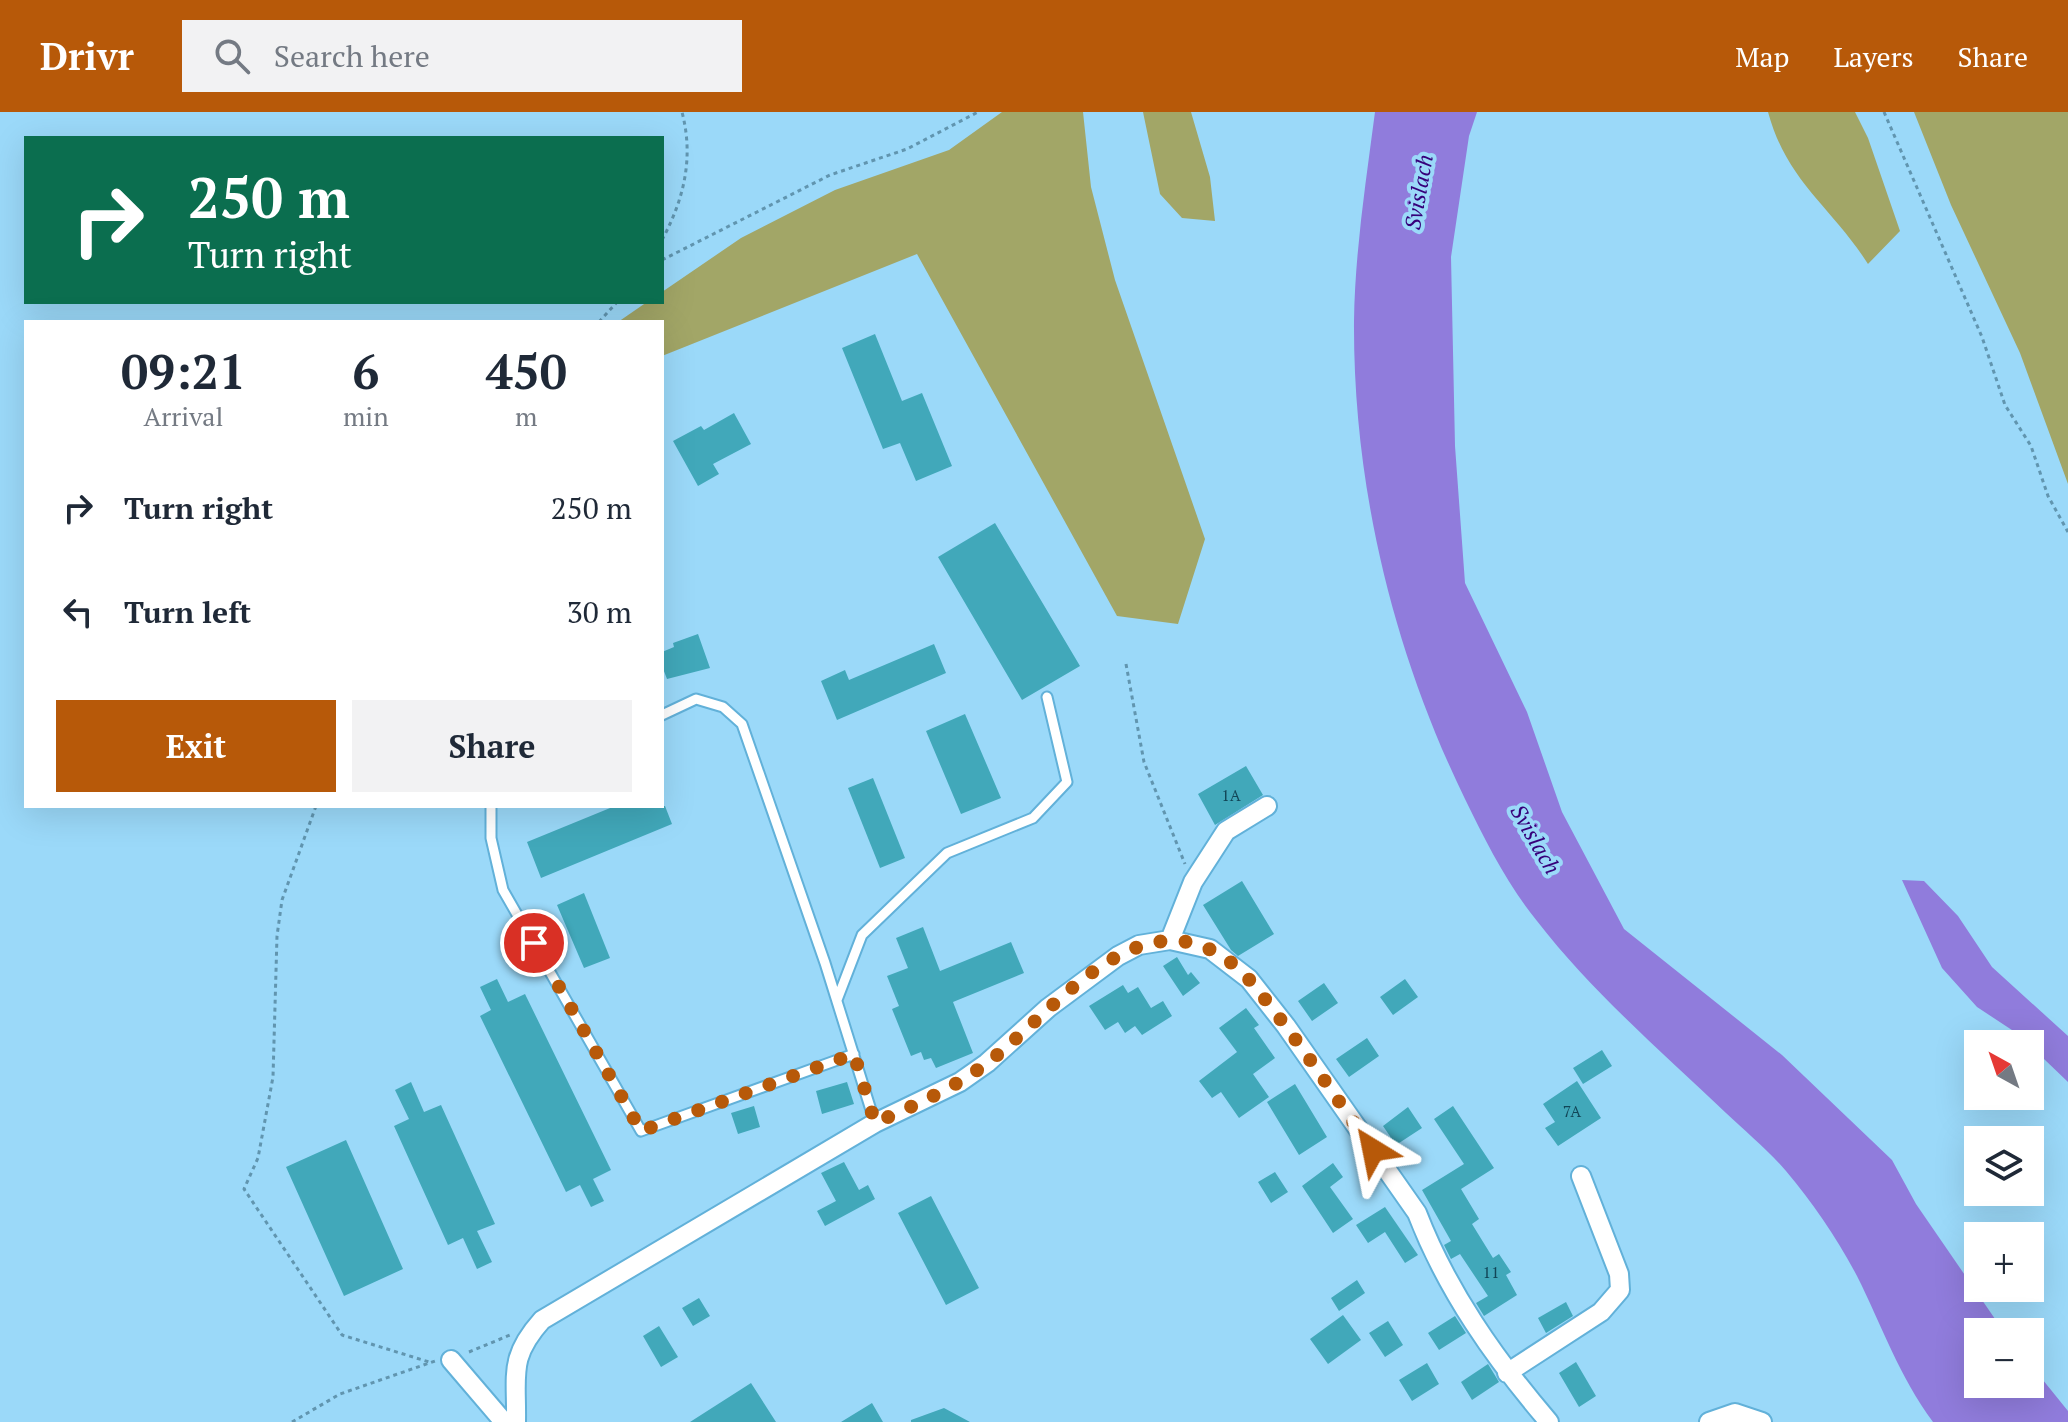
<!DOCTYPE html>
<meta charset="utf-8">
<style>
:root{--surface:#fff;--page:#f2f2f3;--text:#1f2937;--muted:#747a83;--accent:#b75909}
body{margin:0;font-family:"PT Serif",serif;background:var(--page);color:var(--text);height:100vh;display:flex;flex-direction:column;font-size:30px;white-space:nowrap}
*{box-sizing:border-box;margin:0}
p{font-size:26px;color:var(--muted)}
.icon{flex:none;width:44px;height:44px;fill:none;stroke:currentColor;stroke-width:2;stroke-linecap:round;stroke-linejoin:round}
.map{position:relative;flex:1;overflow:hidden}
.drawer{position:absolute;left:24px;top:208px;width:640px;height:488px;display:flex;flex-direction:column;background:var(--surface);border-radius:0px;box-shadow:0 8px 32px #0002}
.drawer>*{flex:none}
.hud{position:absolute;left:24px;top:24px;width:640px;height:168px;border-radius:0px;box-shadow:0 8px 32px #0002;background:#0b6e4f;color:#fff;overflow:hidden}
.needle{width:52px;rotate:320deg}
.tools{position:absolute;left:1964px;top:918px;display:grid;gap:16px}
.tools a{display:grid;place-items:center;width:80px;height:80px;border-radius:0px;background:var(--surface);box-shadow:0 8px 32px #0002;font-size:40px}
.pin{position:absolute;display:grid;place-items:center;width:68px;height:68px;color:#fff;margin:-34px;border:4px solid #fff;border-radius:50%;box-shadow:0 2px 8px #0007}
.me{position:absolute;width:88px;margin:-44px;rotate:325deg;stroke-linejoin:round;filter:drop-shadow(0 0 6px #0008)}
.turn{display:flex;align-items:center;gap:28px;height:168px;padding:0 32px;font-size:36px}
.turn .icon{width:104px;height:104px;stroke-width:2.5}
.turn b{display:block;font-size:56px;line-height:68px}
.eta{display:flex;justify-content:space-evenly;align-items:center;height:136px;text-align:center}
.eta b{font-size:48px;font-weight:800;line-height:56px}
.cta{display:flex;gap:16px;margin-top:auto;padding:16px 32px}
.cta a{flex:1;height:92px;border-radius:0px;background:var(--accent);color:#fff;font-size:32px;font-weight:800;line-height:92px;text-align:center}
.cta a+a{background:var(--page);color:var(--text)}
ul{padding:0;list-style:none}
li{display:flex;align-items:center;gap:24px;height:104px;padding:0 32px}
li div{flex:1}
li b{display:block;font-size:30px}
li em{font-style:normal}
header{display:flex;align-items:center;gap:48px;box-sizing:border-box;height:112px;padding:0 40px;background:var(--accent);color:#fff}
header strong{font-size:38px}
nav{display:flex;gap:44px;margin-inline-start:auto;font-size:28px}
.search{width:560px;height:72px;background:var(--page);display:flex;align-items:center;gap:20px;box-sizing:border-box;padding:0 28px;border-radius:0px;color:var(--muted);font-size:30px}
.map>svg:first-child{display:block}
.green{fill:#a2a667}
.water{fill:#907cdc}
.building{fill:#41a8ba}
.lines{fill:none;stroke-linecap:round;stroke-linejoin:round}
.service-casing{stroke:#62b1d9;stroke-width:13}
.minor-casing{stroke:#62b1d9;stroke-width:22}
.path{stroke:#6195af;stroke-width:3;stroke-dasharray:4 4;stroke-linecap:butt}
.service{stroke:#fff;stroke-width:9}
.minor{stroke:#fff;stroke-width:18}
.route{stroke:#b75909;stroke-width:14;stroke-dasharray:0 25.2}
.labels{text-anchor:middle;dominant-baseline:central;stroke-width:8;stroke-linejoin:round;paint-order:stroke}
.number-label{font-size:16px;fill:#124657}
.water-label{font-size:22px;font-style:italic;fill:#36007a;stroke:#9bd9f9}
</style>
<header>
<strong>Drivr</strong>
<div class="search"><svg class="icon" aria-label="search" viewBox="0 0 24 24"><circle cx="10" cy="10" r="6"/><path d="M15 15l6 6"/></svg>Search here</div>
<nav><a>Map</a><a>Layers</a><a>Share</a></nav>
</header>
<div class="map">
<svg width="2068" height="1310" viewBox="0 0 2068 1310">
<rect width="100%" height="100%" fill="#9bd9f9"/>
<path class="green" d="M1002,0H1083L1091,75L1115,168L1205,427L1178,512L1117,504L917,142L662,244V210H618L647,190H662V180L741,126L835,78L949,38Z
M1143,0H1191L1210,65L1215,109L1182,106L1160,82Z
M1768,0H1855L1868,26L1900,119L1868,152C1831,94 1787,70 1768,0Z
M1914,0H2068V372L2020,241L1951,93Z"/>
<path class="water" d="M1375,0H1477L1469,24L1451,145L1455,334L1465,471L1527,600L1562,700L1624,817L1782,943L1892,1048L1916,1092L2004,1220H1978V1272H2030V1252L2068,1299V1310H1933C1899,1264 1882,1214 1857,1164C1837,1126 1813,1091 1786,1059C1768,1038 1746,1020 1726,1001C1662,940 1592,880 1537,809C1507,772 1486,730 1465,687C1393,539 1353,374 1354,209C1355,139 1366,69 1375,0Z
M1902,768L1924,769L1958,804L1992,855L2068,924V970L2018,922L1977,895L1942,856Z"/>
<path class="building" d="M875,222L902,289L922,281L952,354L916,369L900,331L883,337L842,236Z
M734,301L751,332L713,352L719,362L698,374L673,329L701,314L704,318Z
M995,411L1080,554L1022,588L938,445Z
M698,522L710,556L667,567L662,554V540L674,535L673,531Z
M934,532L946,561L837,608L821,569L845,558L849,568Z
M965,602L1001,686L961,702L926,619Z
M1246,654L1263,683L1215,713L1198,682Z
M873,666L905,746L880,756L848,676Z
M615,694H665L672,712L541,766L527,730Z
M1242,769L1274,822L1238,844L1231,838L1203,793Z
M584,781L610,846L584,856L557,793Z
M923,815L940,859L1011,830L1024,861L953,890L973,941L936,956L931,946L924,948L921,940L911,944L892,897L899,894L887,864L908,856L896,826Z
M1177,845L1188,863L1191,860L1200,871L1183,884L1163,854Z
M497,867L508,890L525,882L611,1058L593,1067L604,1089L591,1095L580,1073L566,1080L480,904L491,898L480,875Z
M1405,867L1418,885L1393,903L1380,885Z
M1324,871L1338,891L1312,909L1298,889Z
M1123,873L1128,881L1138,875L1151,896L1163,889L1172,904L1142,923L1135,914L1125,921L1118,910L1105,918L1089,894Z
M1246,896L1259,913L1254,916L1275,946L1253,962L1269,985L1239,1006L1221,980L1212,986L1199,969L1237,940L1219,916Z
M1367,926L1379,944L1349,965L1336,947Z
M1602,938L1612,954L1583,972L1573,956Z
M1577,969L1601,1006L1558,1034L1545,1016L1555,1010L1543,992Z
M411,970L424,1000L441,993L495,1112L477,1119L492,1150L477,1157L463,1126L448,1133L394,1014L409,1007L395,978Z
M847,970L854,992L822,1002L816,979Z
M1295,972L1327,1025L1299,1043L1267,990Z
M754,994L760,1015L738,1022L731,1001Z
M1453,994L1494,1056L1461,1077L1479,1107L1472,1112L1493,1146L1499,1142L1511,1160L1506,1163L1517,1183L1484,1204L1476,1191L1488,1184L1460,1142L1451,1147L1444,1133L1451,1129L1422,1078L1464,1052L1434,1007Z
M1408,995L1422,1016L1396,1033L1383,1014Z
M346,1028L403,1157L344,1184L286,1055Z
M844,1050L859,1078L868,1073L875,1087L825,1114L817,1099L836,1089L821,1061Z
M1333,1051L1343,1065L1330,1075L1353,1107L1333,1121L1302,1074Z
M1275,1060L1288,1080L1271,1091L1258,1070Z
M931,1084L979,1176L946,1193L898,1101Z
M1385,1095L1418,1143L1405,1151L1385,1120L1368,1131L1356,1113Z
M1357,1168L1365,1181L1339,1199L1331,1186Z
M699,1186L710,1204L693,1214L682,1196Z
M1566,1190L1573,1204L1546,1221L1538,1206Z
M1343,1203L1361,1228L1328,1252L1310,1227Z
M1455,1204L1466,1221L1439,1238L1428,1221Z
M1388,1209L1403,1233L1385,1245L1369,1221Z
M659,1214L678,1245L661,1255L643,1224Z
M1576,1250L1596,1284L1579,1295L1559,1261Z
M1427,1251L1439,1272L1412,1289L1399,1268Z
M1488,1252L1499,1270L1472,1288L1461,1270Z
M751,1271L776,1310H690Z
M872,1291L883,1310H841Z
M944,1296L970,1310H911V1308Z"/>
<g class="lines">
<defs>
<path id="service" d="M662,603L696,587L723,595L742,612L825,851L875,1011
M491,694V726L503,778L641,1019L854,942
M837,888L862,823L947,741L1033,706L1067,670L1047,585"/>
<path id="minor" d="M1170,828L1193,770L1226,719L1267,694
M451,1248L504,1310
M1507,1261L1601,1200L1620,1178L1619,1162L1581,1064
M516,1310C517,1263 508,1246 542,1208L875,1011L960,970L987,951L1048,896L1118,844L1139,833L1170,828L1210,837L1249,867L1286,914L1417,1101C1447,1179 1495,1247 1549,1310
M1709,1310L1735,1301L1762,1310"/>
</defs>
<use href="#service" class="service-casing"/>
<use href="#minor" class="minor-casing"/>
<path class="path" d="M1884,0L1982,225L2005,293L2031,334L2048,384L2068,420
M662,128C684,87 694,46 682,0
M662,148L830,63L907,37L978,0
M599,210L617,190
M1126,552L1144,650L1185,752
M316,694L282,788L277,824L273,965L258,1046L244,1077L342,1223L429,1250
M469,1240L510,1223
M292,1310L340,1282L435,1249"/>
<use href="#service" class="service"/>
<use href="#minor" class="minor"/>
</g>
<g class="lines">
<path class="route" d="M534,831L641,1019L854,942L875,1011C913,994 950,978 983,954C1051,905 1136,780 1229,849C1247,862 1260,881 1274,899C1309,944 1340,992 1373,1038"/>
</g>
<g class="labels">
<g class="number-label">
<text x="1231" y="683">1А</text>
<text x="1572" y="999">7А</text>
<text x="1491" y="1160">11</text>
</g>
<g class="water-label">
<text transform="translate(1418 80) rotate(-80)">Svislach</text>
<text transform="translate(1536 727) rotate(60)">Svislach</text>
</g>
</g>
</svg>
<div class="tools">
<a><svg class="needle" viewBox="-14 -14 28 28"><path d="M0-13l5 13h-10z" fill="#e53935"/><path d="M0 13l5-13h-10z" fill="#747a83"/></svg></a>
<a><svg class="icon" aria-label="layers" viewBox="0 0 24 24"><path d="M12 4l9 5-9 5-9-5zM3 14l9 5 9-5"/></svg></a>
<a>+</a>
<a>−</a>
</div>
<div class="pin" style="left:534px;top:831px;background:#d93025"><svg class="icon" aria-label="arrive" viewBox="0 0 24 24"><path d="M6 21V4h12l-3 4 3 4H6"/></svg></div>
<svg class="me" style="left:1373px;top:1038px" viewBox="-20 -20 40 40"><path d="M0-17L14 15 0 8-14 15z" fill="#b75909" stroke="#fff" stroke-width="4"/></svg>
<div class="hud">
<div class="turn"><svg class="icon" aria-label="right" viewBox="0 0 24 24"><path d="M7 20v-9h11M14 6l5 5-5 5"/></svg><div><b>250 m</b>Turn right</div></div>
</div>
<section class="drawer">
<div class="eta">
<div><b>09:21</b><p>Arrival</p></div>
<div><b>6</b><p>min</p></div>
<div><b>450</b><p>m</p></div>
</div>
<ul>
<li><svg class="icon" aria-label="right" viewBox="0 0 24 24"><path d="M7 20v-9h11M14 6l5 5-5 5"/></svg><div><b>Turn right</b></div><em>250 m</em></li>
<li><svg class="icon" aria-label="left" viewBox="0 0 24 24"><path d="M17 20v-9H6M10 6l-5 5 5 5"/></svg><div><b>Turn left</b></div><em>30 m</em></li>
</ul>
<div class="cta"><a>Exit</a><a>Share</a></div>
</section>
</div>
